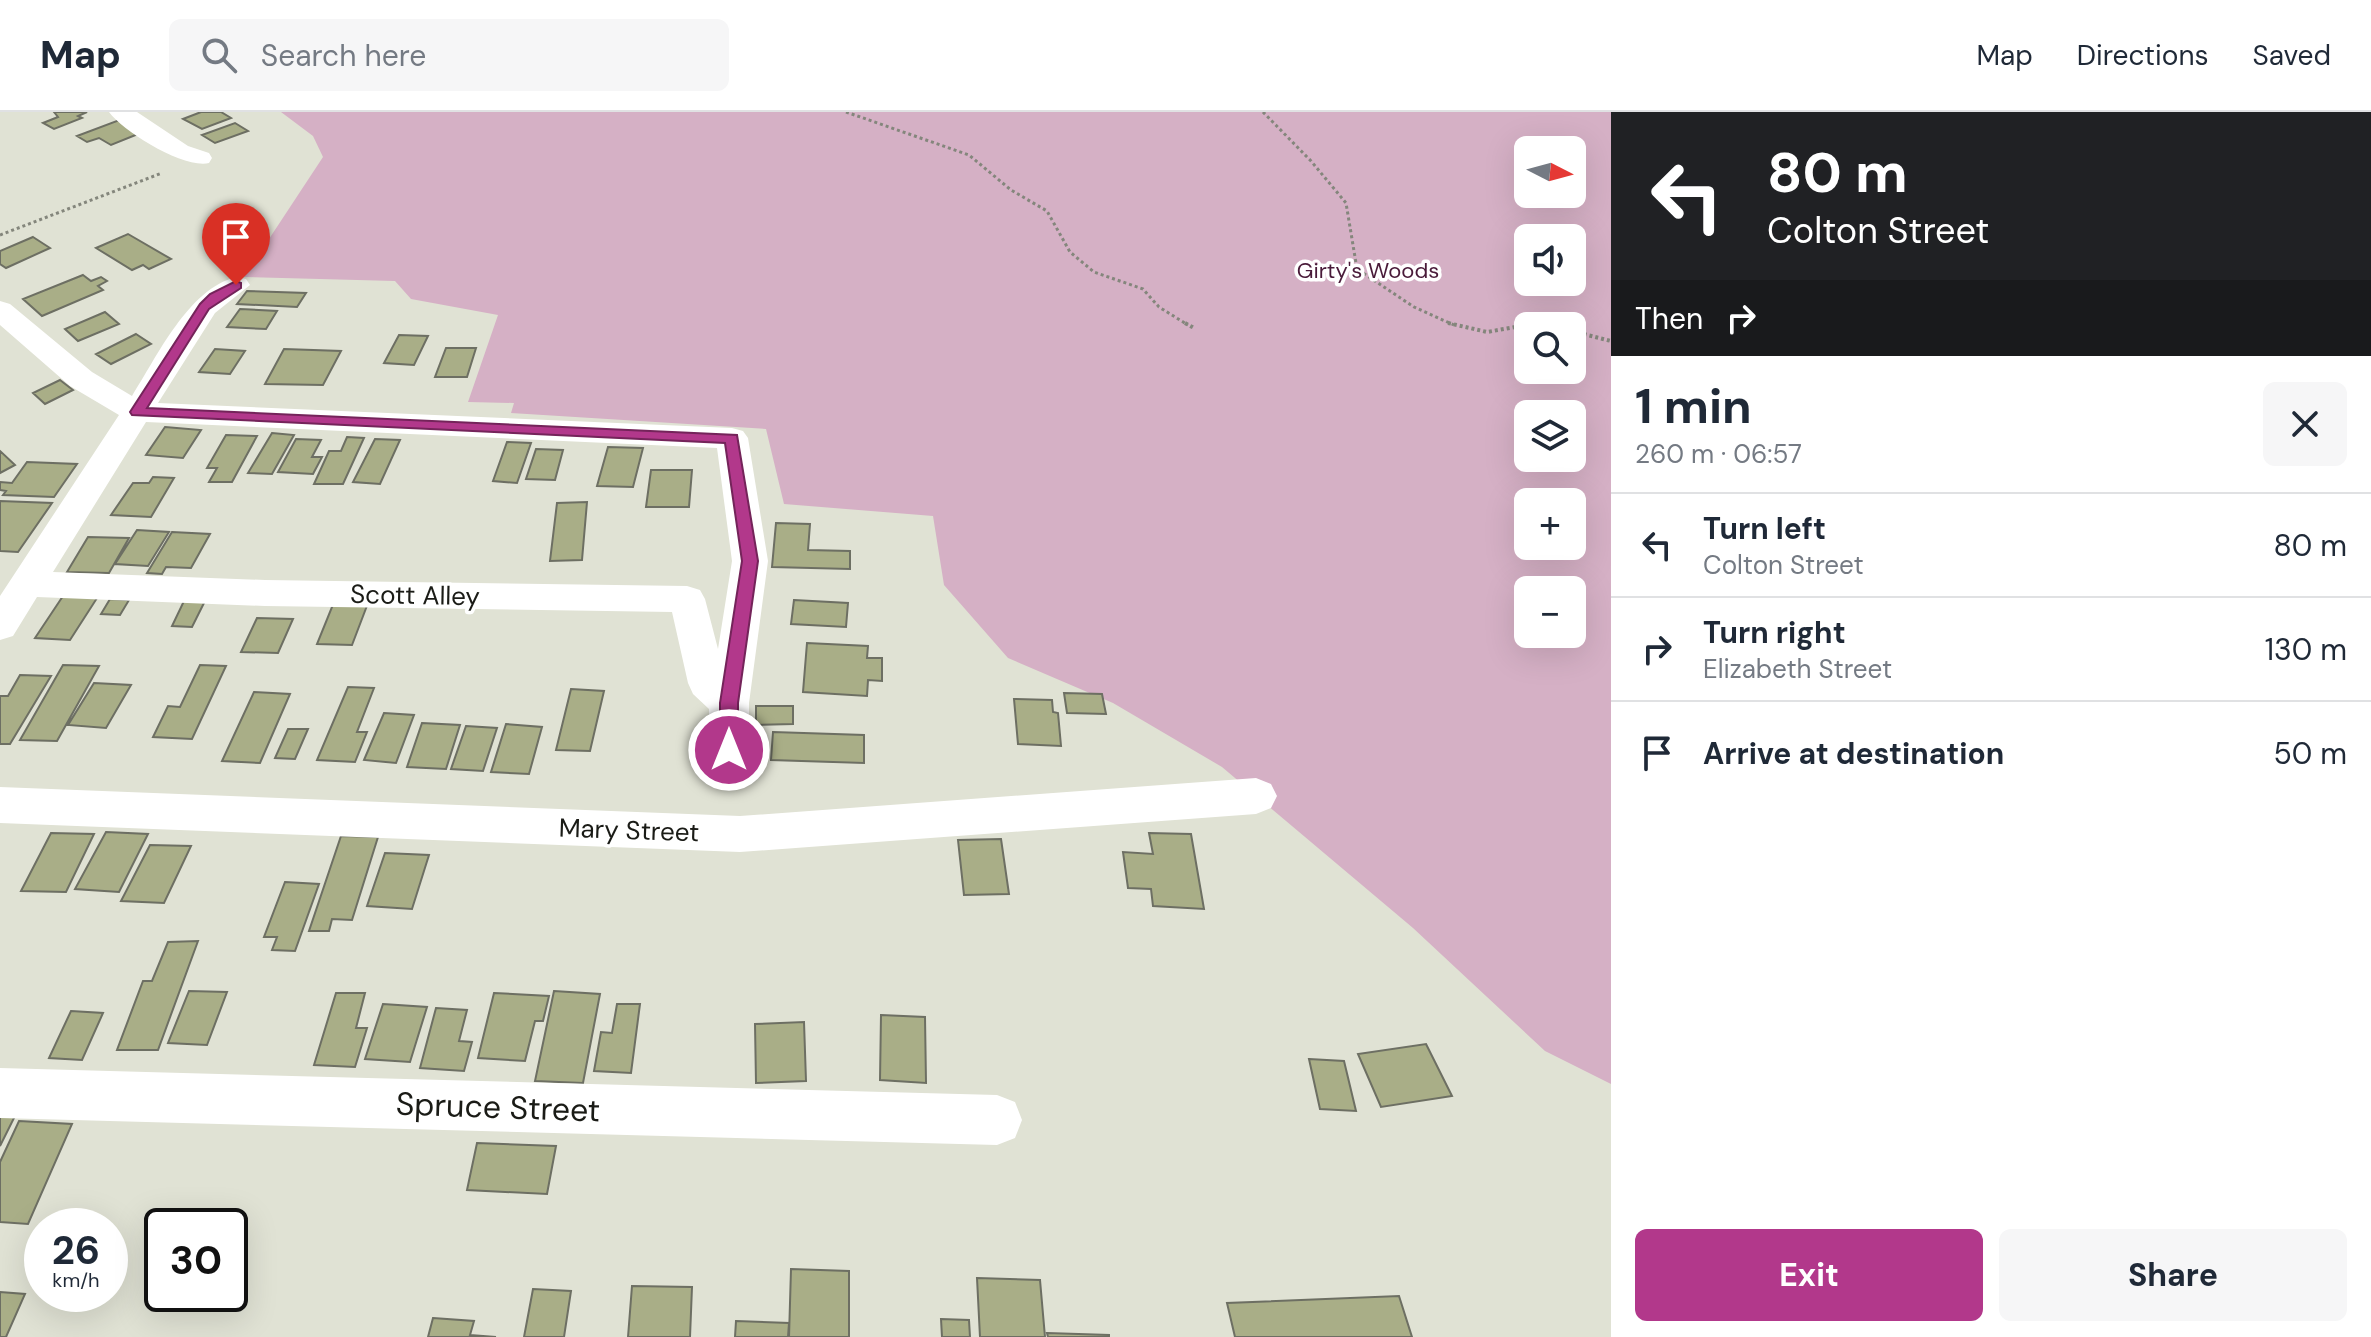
<!DOCTYPE html>
<meta charset="utf-8">
<style>
:root{--surface:#fff;--page:#f6f6f7;--text:#1f2937;--muted:#747a83;--line:#e0e1e3;--accent:#b2388b}
body{margin:0;font-family:"DM Sans",sans-serif;background:var(--page);color:var(--text);height:100vh;display:flex;flex-direction:column;font-size:30px;white-space:nowrap}
*{box-sizing:border-box;margin:0}
p{font-size:26px;color:var(--muted)}
.icon{flex:none;width:44px;height:44px;fill:none;stroke:currentColor;stroke-width:2;stroke-linecap:round;stroke-linejoin:round}
.map{position:relative;flex:1;overflow:hidden}
.side{display:flex;flex-direction:column;background:var(--surface);width:760px}
.side>*{flex:none}
.top-card{background:#202124;color:#fff;overflow:hidden}
.needle{width:52px;rotate:96deg}
.fabs{position:absolute;left:1514px;top:24px;display:grid;gap:16px}
.fabs a{display:grid;place-items:center;width:72px;height:72px;border-radius:12px;background:var(--surface);box-shadow:0 8px 32px #0002;font-size:40px}
.speed{position:absolute;left:24px;top:1096px;display:flex;gap:16px;font-size:40px;font-weight:700;text-align:center}
.speed>*{display:grid;place-content:center;width:104px;height:104px;border-radius:50%;background:var(--surface);box-shadow:0 8px 32px #0002;line-height:1}
.speed small{font-size:20px;font-weight:400}
.speed .limit{border:4px solid #111;border-radius:12px;background:#fff;color:#111}
.pin{position:absolute;display:grid;place-items:center;width:68px;height:68px;color:#fff;margin:-82px -34px;border-radius:50% 50% 50% 0;rotate:-45deg;box-shadow:0 0 8px #0007}
.pin .icon{rotate:45deg}
.me{position:absolute;width:88px;margin:-44px;rotate:0deg;stroke-linejoin:round;filter:drop-shadow(0 0 6px #0008)}
.turn{display:flex;align-items:center;gap:28px;height:168px;padding:0 24px;font-size:36px}
.turn .icon{width:104px;height:104px;stroke-width:2.5}
.turn b{display:block;font-size:56px;line-height:68px}
.then{display:flex;align-items:center;height:76px;padding:0 24px;background:#0003;gap:16px;font-size:30px}
.round{display:grid;place-items:center;flex:none;width:84px;height:84px;border-radius:12px;background:var(--page)}
.overview{display:flex;align-items:center;justify-content:space-between;height:136px;padding:0 24px}
h1{font-size:48px;font-weight:700;line-height:60px}
.primary-button{display:flex;gap:16px;margin-top:auto;padding:16px 24px}
.primary-button a{flex:1;height:92px;border-radius:12px;background:var(--accent);color:#fff;font-size:32px;font-weight:700;line-height:92px;text-align:center}
.primary-button a+a{background:var(--page);color:var(--text)}
ul{padding:0;list-style:none}
li{display:flex;align-items:center;gap:24px;height:104px;padding:0 24px;border-top:2px solid var(--line)}
li div{flex:1}
li b{display:block;font-size:30px}
li em{font-style:normal}
header{display:flex;align-items:center;gap:48px;box-sizing:border-box;height:112px;padding:0 40px;background:var(--surface);border-bottom:2px solid var(--line)}
header strong{font-size:38px}
nav{display:flex;gap:44px;margin-inline-start:auto;font-size:28px}
.search{width:560px;height:72px;background:var(--page);display:flex;align-items:center;gap:20px;box-sizing:border-box;padding:0 28px;border-radius:12px;color:var(--muted);font-size:30px}
main{display:flex;flex:1;min-height:0}
.map>svg:first-child{display:block}
.green{fill:#d5b0c5;fill-rule:evenodd}
.building{fill:#a9ae87;stroke:#6d6f63;stroke-width:2}
.lines{fill:none;stroke-linecap:round;stroke-linejoin:round}
.path-far1{stroke:#84867c;stroke-width:3;stroke-dasharray:3 3;stroke-linecap:butt}
.path{stroke:#84867c;stroke-width:4;stroke-dasharray:3 3;stroke-linecap:butt}
.minor{fill:#fff;fill-rule:evenodd}
.route{fill:#b2388b;stroke:#74245a;stroke-width:2}
.labels{text-anchor:middle;dominant-baseline:central;stroke-width:7;stroke-linejoin:round;paint-order:stroke}
.far-park-label{font-size:22px;fill:#491a39;stroke:#fff}
.street-label{font-size:26px;fill:#1a1b16;stroke:#fff}
.near-street-label{font-size:32px;fill:#1a1b16;stroke:#fff}
</style>
<header>
<strong>Map</strong>
<div class="search"><svg class="icon" aria-label="search" viewBox="0 0 24 24"><circle cx="10" cy="10" r="6"/><path d="M15 15l6 6"/></svg>Search here</div>
<nav><a>Map</a><a>Directions</a><a>Saved</a></nav>
</header>
<main>
<div class="map">
<svg width="1611" height="1225" viewBox="0 0 1611 1225">
<rect width="100%" height="100%" fill="#e0e2d4"/>
<path class="green" d="M281,0H1611V972L1545,939L1413,816L1222,655L1113,591L1008,546L944,473L933,404L784,392L766,317L511,301L514,291L468,290L498,203L411,187L395,169L244,165L323,45L313,24ZM1528,38H1572V82H1528ZM1528,126H1572V170H1528ZM1528,214H1572V258H1528ZM1528,302H1572V346H1528ZM1528,390H1572V434H1528ZM1528,478H1572V522H1528Z"/>
<path class="building" d="M54,0H87L78,4L82,6L54,17L43,11L58,5Z
M201,0H221L231,6L202,17L183,7Z
M122,7L143,20L111,33L99,26L87,30L77,24Z
M235,11L248,19L215,31L202,23Z
M128,122L171,147L149,157L143,153L132,158L96,136Z
M33,125L50,136L6,156L0,152V139Z
M83,163L91,169L101,165L107,169L98,174L103,178L42,204L23,187Z
M247,179L306,181L297,195L237,192Z
M240,197L277,199L266,217L227,215Z
M105,200L119,212L78,229L65,217Z
M136,222L151,232L111,252L96,242Z
M399,223L428,224L414,253L384,251Z
M446,236H476L467,265H435Z
M215,237L245,239L230,262L199,260Z
M284,237L341,239L323,273L265,272Z
M60,268L73,278L45,292L33,281Z
M165,315L201,318L183,346L146,343Z
M272,321L294,323L272,362L248,361Z
M226,323L257,324L232,370H209L217,356H207Z
M347,325L364,326L343,372H314L329,339H341Z
M296,327L321,328L312,345H322L313,362L278,360Z
M375,327L400,328L380,372L353,370Z
M507,330L531,331L517,371L493,369Z
M608,335L643,336L633,375L597,374Z
M536,337L563,338L555,368L526,367Z
M0,339L15,353L0,361Z
M27,350L77,352L54,385L3,383L6,379L0,378V370L12,371Z
M651,358H692L689,395H646Z
M153,365L174,366L151,405L111,403L133,371H149Z
M0,389L52,391L18,440L0,439Z
M587,390L582,448L550,449L557,391Z
M776,411L810,412L808,438L850,439V457L772,455Z
M137,418L169,420L148,454L115,452Z
M172,420L210,422L191,456L166,455L162,462L147,461Z
M88,425L129,426L109,461L67,460Z
M65,481L99,483L70,528L35,526Z
M110,487L129,488L120,503L101,502Z
M794,488L848,491L846,515L791,512Z
M184,489H205L192,515L172,514Z
M334,490L368,491L352,533L317,532Z
M257,506L293,507L278,541L241,540Z
M807,531L868,534L867,546H882V569L868,568L867,584L803,580Z
M63,553L99,554L57,629L20,628Z
M200,553L226,554L192,627L153,625L168,594L180,595Z
M20,563L51,564L10,632H0V584H8Z
M94,571L131,573L106,616L68,613Z
M348,575L374,576L357,620H367L355,650L317,648Z
M571,577L604,579L590,639L556,638Z
M254,580L290,582L260,651L222,649Z
M1064,581L1102,582L1106,602L1067,601Z
M1014,587L1052,588L1053,600L1058,601L1061,634L1018,632Z
M756,594H793V612L756,613Z
M384,601L414,603L396,651L364,648Z
M422,611L460,613L446,657L407,655Z
M506,612L542,615L529,662L491,660Z
M466,614L497,616L483,659L451,657Z
M288,617H308L295,647L275,646Z
M773,620L864,623V651L771,648Z
M106,720L148,722L119,780L75,777Z
M51,721L94,722L66,780L21,779Z
M1149,721L1191,722L1204,797L1153,794L1151,777L1128,776L1123,740L1153,742Z
M341,724L378,725L352,808L332,807L329,819H309Z
M1001,727L1009,782L964,783L958,728Z
M150,733L191,734L164,791L121,789Z
M385,741L429,743L412,797L367,794Z
M285,770L319,772L295,839L272,838L277,825H264Z
M198,829L158,938H117L143,869H152L168,830Z
M189,879L227,880L207,933L168,931Z
M554,879L600,882L583,971L535,969Z
M336,881H365L356,916H367L355,955L314,953Z
M494,881L549,884L543,909H535L525,949L478,946Z
M383,892L427,895L410,950L365,947Z
M617,892H640L631,961L594,959L601,920L612,921Z
M436,896L467,898L459,929L472,930L464,959L420,956Z
M71,899L103,901L82,948L49,946Z
M881,903L925,905L926,971L880,968Z
M804,910L806,969L756,971L755,912Z
M1426,932L1452,984L1381,995L1358,942Z
M1309,947L1344,949L1356,999L1320,997Z
M0,999L17,1000L0,1034Z
M19,1009L72,1012L28,1112L0,1110V1050Z
M477,1031L556,1034L547,1082L467,1078Z
M791,1157L849,1159V1225H789Z
M977,1166L1040,1168L1045,1225H980Z
M632,1174L692,1175L690,1225H628Z
M533,1177L571,1179L564,1225H524Z
M0,1180L25,1182L6,1225H0Z
M1399,1184L1412,1225H1235L1227,1191Z
M433,1206L474,1209L470,1223L496,1225H428Z
M941,1207L969,1208L970,1225H942Z
M736,1209L789,1211L788,1225H735Z
M1047,1221L1109,1223V1225H1048Z"/>
<g class="lines">
<path class="path-far1" d="M846,0L969,43L1011,78L1047,99L1070,140L1094,160L1143,177L1159,195L1188,213
M1263,0L1311,49L1346,91L1357,157L1414,195L1454,213
M0,123L162,61
M1526,213L1544,210L1559,213"/>
<path class="path" d="M1185,211L1194,216
M1448,211L1487,220L1538,211
M1554,211L1562,214
M1572,219L1611,229"/>
<path class="minor" d="M109,0H137L188,34L209,41L212,46L209,51C184,57 124,20 109,0Z
M236,165L246,167L250,173L215,201L158,291L732,316L743,319L748,326L768,449L749,591V638L743,650L729,655L715,650L709,638V597L693,582L688,571L672,500L265,494L37,485L13,524L0,528V484L119,303L70,274L0,213V189L10,192L92,260L132,284C157,245 188,177 236,165ZM146,310L717,336L732,449L718,537L705,487L700,478L687,474L265,468L53,460Z
M1256,666L1271,672L1277,684L1271,696L1256,702L740,740L0,711V675L740,704Z
M0,956L997,983L1015,990L1022,1008L1015,1026L997,1033L0,1006Z"/>
</g>
<path class="route" d="M236,169L241,171V176L209,197L147,296L737,323L758,449L738,591V638L736,644H723L720,638V591L742,449L725,331L132,303L130,300L200,192L210,182Z"/>
<g class="labels">
<g class="far-park-label">
<text x="1368" y="158">Girty's Woods</text>
</g>
<g class="street-label">
<text transform="translate(415 483) rotate(1)">Scott Alley</text>
<text transform="translate(629 718) rotate(2)">Mary Street</text>
</g>
<g class="near-street-label">
<text transform="translate(498 995) rotate(2)">Spruce Street</text>
</g>
</g>
</svg>
<div class="fabs">
<a><svg class="needle" viewBox="-14 -14 28 28"><path d="M0-13l5 13h-10z" fill="#e53935"/><path d="M0 13l5-13h-10z" fill="#747a83"/></svg></a>
<a><svg class="icon" aria-label="sound" viewBox="0 0 24 24"><path d="M4 9h4l5-4v14l-5-4H4zM17 9q2 3 0 6"/></svg></a>
<a><svg class="icon" aria-label="search" viewBox="0 0 24 24"><circle cx="10" cy="10" r="6"/><path d="M15 15l6 6"/></svg></a>
<a><svg class="icon" aria-label="layers" viewBox="0 0 24 24"><path d="M12 4l9 5-9 5-9-5zM3 14l9 5 9-5"/></svg></a>
<a>+</a>
<a>−</a>
</div>
<div class="speed"><div>26<small>km/h</small></div><div class="limit">30</div></div>
<div class="pin" style="left:236px;top:173px;background:#d93025"><svg class="icon" aria-label="arrive" viewBox="0 0 24 24"><path d="M6 21V4h12l-3 4 3 4H6"/></svg></div>
<svg class="me" style="left:729px;top:638px" viewBox="-20 -20 40 40"><circle r="17" fill="#b2388b" stroke="#fff" stroke-width="3"/><path d="M0-11L8 9 0 5-8 9z" fill="#fff"/></svg>
</div>
<section class="side">
<div class="top-card">
<div class="turn"><svg class="icon" aria-label="left" viewBox="0 0 24 24"><path d="M17 20v-9H6M10 6l-5 5 5 5"/></svg><div><b>80 m</b>Colton Street</div></div>
<div class="then">Then<svg class="icon" aria-label="right" viewBox="0 0 24 24"><path d="M7 20v-9h11M14 6l5 5-5 5"/></svg></div>
</div>
<div class="overview"><div><h1>1 min</h1><p>260 m · 06:57</p></div><a class="round"><svg class="icon" aria-label="close" viewBox="0 0 24 24"><path d="M6 6l12 12M18 6L6 18"/></svg></a></div>
<ul>
<li><svg class="icon" aria-label="left" viewBox="0 0 24 24"><path d="M17 20v-9H6M10 6l-5 5 5 5"/></svg><div><b>Turn left</b><p>Colton Street</p></div><em>80 m</em></li>
<li><svg class="icon" aria-label="right" viewBox="0 0 24 24"><path d="M7 20v-9h11M14 6l5 5-5 5"/></svg><div><b>Turn right</b><p>Elizabeth Street</p></div><em>130 m</em></li>
<li><svg class="icon" aria-label="arrive" viewBox="0 0 24 24"><path d="M6 21V4h12l-3 4 3 4H6"/></svg><div><b>Arrive at destination</b></div><em>50 m</em></li>
</ul>
<div class="primary-button"><a>Exit</a><a>Share</a></div>
</section>
</main>
